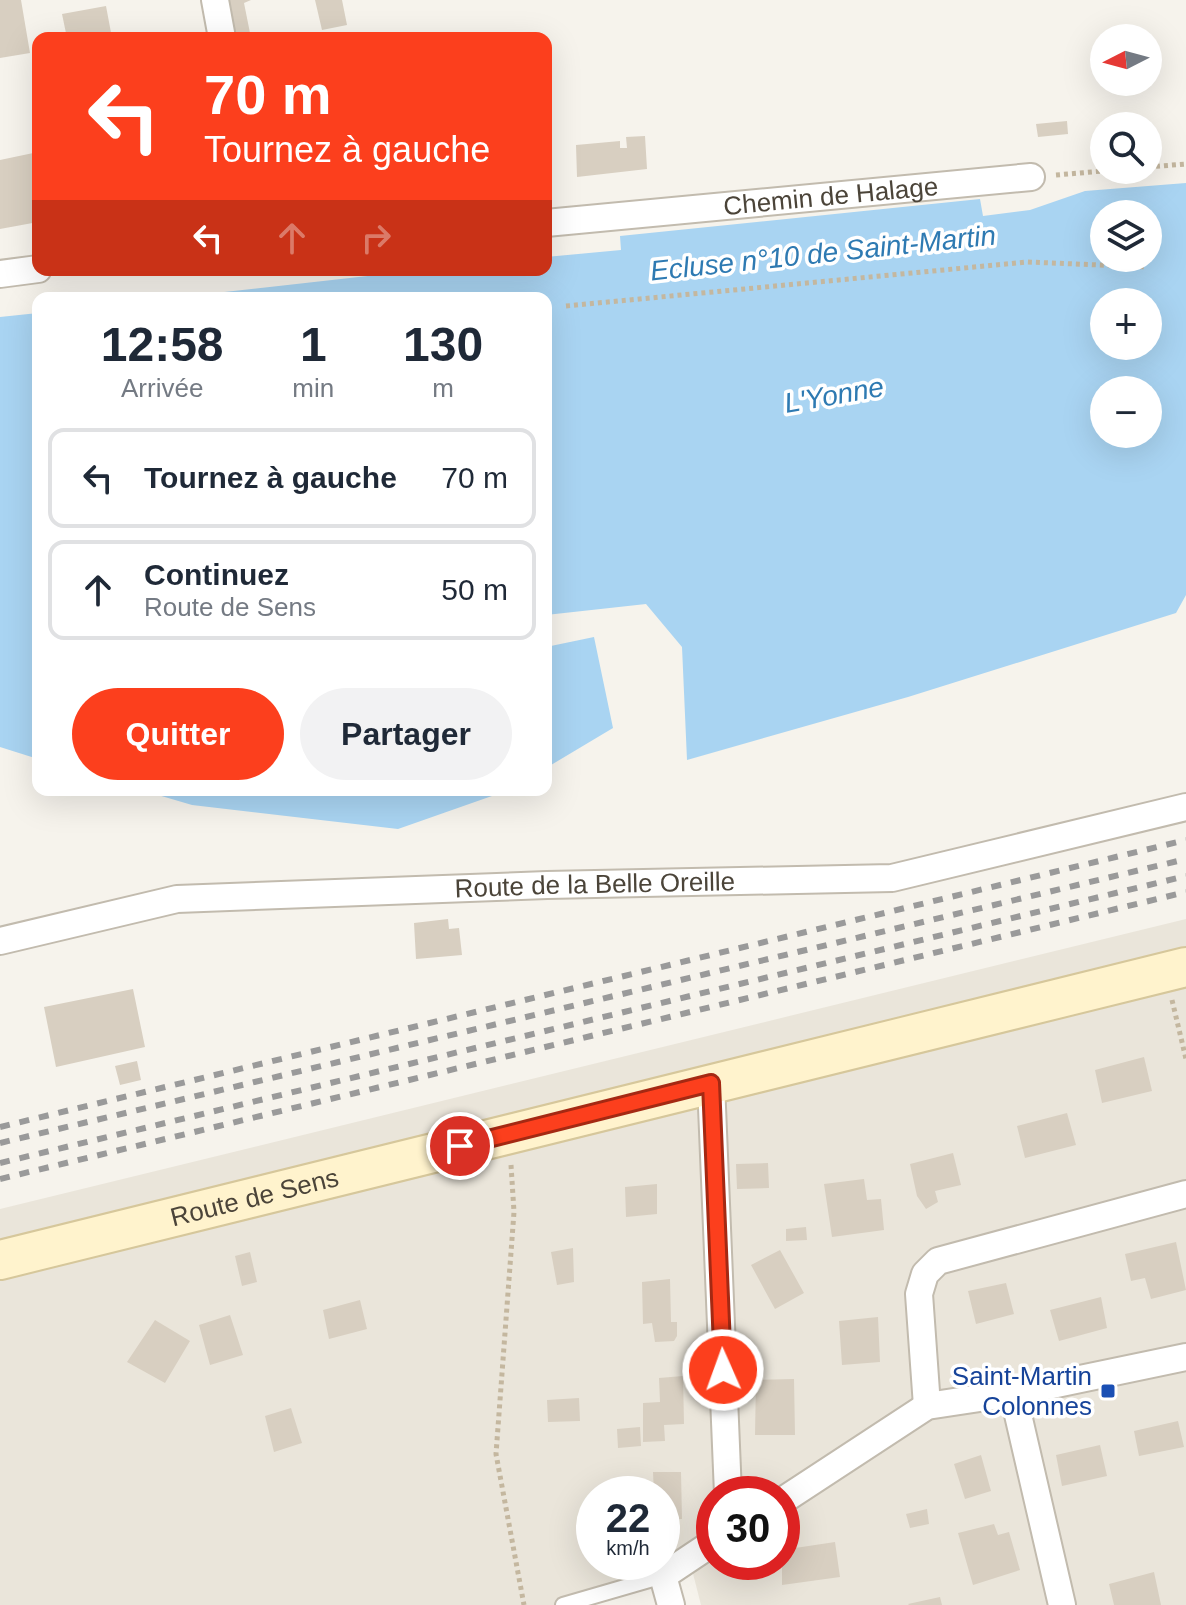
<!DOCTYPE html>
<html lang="fr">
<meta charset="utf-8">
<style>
:root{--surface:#fff;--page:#f2f2f3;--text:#1f2937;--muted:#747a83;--line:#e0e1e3;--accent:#fc3f1d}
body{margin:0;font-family:Arial,sans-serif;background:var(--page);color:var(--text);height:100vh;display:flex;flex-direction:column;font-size:30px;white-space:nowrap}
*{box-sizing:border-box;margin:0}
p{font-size:26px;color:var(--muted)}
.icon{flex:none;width:44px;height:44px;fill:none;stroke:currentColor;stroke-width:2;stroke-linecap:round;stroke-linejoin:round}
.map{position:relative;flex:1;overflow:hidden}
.panel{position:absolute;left:32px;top:292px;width:520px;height:504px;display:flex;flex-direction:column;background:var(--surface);border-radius:16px;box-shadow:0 8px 32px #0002}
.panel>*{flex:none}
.hud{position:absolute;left:32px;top:32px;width:520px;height:244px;border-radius:16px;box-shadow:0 8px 32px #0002;background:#fc3f1d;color:#fff;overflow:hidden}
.needle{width:52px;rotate:264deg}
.buttons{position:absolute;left:1090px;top:24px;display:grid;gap:16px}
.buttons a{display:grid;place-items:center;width:72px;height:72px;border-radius:50%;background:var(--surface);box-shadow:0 8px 32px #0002;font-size:40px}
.speed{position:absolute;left:576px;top:1476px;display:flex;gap:16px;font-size:40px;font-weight:700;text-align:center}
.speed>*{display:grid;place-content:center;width:104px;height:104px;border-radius:50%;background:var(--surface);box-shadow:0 8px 32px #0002;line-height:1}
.speed small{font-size:20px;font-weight:400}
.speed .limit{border:12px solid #d22;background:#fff;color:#111}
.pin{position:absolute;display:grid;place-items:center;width:68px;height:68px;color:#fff;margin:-34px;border:4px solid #fff;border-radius:50%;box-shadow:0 2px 8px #0007}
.me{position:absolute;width:88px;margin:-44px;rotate:358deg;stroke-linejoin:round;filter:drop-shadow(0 0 6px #0008)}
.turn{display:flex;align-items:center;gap:28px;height:168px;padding:0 40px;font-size:36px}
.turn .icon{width:104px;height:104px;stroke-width:2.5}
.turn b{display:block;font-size:56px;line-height:68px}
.lanes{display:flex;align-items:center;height:76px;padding:0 40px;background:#0003;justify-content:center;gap:40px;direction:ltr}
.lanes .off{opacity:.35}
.eta{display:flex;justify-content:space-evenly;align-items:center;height:136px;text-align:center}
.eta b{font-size:48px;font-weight:700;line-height:56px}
.action{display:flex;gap:16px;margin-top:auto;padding:16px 40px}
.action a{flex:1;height:92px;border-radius:48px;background:var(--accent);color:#fff;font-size:32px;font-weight:700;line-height:92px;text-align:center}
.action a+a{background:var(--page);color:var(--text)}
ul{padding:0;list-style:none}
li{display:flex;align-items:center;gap:24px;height:100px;margin:0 16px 12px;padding:0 24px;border:4px solid var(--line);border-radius:16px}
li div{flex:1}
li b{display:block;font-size:30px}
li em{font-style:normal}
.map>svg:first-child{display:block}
.residential{fill:#eae5da;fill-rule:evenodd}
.water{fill:#a9d4f2;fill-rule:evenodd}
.building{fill:#d8cfc1}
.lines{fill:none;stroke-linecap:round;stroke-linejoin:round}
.lane-casing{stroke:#c2bbae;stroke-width:18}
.street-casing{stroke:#c2bbae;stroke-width:30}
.secondary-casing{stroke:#d6c79b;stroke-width:42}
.path{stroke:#c4b79f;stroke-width:5;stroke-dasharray:4 4;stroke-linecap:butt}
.lane{stroke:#fff;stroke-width:14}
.street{stroke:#fff;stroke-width:26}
.secondary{stroke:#fff3cd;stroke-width:38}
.rail{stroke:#9a9a9a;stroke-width:6;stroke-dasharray:10 10;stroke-linecap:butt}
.route-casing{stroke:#a42913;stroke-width:20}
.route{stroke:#fc3f1d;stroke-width:14}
.transit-dot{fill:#1a4fb4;stroke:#fff;stroke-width:3}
.labels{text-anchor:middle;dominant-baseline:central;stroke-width:7;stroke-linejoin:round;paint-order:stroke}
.street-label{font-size:26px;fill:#4b4439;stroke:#fff}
.transit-label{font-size:26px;fill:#164399;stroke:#fff;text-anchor:end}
.water-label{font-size:28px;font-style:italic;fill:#2e7ab2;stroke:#fff}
</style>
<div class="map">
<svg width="1186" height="1605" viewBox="0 0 1186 1605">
<rect width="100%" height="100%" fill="#f6f3ec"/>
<path class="residential" d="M1186,919V1605H701L688,1554L580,1605H0V1209ZM594,1494H662V1562H594ZM714,1494H782V1562H714Z"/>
<path class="water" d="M1186,183V595L1176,613L908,697L687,760L682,647L646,604L546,615V298H170L421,270H546V257L621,250L620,236L980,199L983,216L1030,210L1085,191ZM1104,214H1148V258H1104ZM1104,302H1148V346H1104ZM1104,390H1148V434H1104Z
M38,313V759L0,747V317Z
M594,637L613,728L546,768V647Z
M141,790H509L398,829L192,805Z"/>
<path class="building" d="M0,0H21L30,53L0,58Z
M219,0H251L244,3L251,38H226Z
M315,0H342L347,25L322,30Z
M106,6L112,38H67L62,14Z
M1067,121L1068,134L1038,137L1036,124Z
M645,136L647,169L577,177L576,145L620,141V148H627L626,137Z
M38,152V222L0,229V160Z
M448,919L449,929L459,928L462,955L416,959L414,923Z
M133,989L145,1047L56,1067L44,1007Z
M1144,1057L1152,1091L1102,1103L1095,1070Z
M137,1061L141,1080L120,1085L115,1066Z
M1067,1113L1076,1145L1025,1158L1017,1126Z
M953,1153L961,1185L935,1191L938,1202L926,1209L917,1196L910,1164Z
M768,1163L769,1188L737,1189L736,1164Z
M864,1179L867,1200L881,1199L884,1230L832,1237L824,1184Z
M657,1184V1214L626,1217L625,1187Z
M806,1227L807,1240L786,1241V1229Z
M1176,1242L1186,1290L1151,1299L1145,1278L1131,1281L1125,1254Z
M573,1248L574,1282L557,1285L551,1252Z
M780,1250L804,1293L775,1309L751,1265Z
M250,1252L257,1282L242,1286L235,1256Z
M670,1279L671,1322H677V1336L674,1341L655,1342L652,1323L643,1324L642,1282Z
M1006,1283L1014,1314L976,1324L968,1291Z
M1101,1297L1107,1328L1059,1341L1050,1310Z
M360,1300L367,1329L329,1339L323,1310Z
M230,1315L243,1355L210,1365L199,1325Z
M878,1317L880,1362L842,1365L839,1321Z
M155,1320L190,1341L165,1383L127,1362Z
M683,1376L684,1424L664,1425L665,1441L643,1442V1403L660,1402L659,1378Z
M794,1379L795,1435H755L756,1380Z
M579,1398L580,1421L548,1422L547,1400Z
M291,1408L302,1443L274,1452L265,1416Z
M1178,1421L1184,1447L1139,1456L1134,1431Z
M640,1427L641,1446L618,1448L617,1429Z
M1100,1445L1107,1476L1062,1486L1056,1455Z
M981,1455L991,1491L965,1499L954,1464Z
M653,1472H681L682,1519L662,1520V1494H654Z
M927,1509L929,1524L910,1528L906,1514Z
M994,1524L998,1535L1009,1532L1020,1570L973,1585L958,1533Z
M835,1542L840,1577L782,1585V1550Z
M1154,1572L1161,1605H1114L1109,1584Z
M940,1597L942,1605H909L908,1604Z"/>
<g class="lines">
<defs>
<path id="lane" d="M563,1605L663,1576"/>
<g id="street">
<path d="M215,0L222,38"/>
<path id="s1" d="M546,223L1031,177"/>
<path d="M0,274L38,269"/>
<path id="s2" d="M0,941L177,899L547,885L892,878L1186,807"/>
<path d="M711,1083L728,1494"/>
<path d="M1013,1393L1062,1605"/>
<path d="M927,1406L919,1294L925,1274L938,1261L1186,1194"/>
<path d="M782,1501L927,1406L1013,1393L1186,1357"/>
<path d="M671,1605L663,1576L714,1542"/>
</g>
<g id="secondary">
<path id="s3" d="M0,1260L1186,967"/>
</g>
</defs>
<use href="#lane" class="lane-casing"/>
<use href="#street" class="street-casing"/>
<use href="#secondary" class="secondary-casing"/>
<path class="path" d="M1148,167L1186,164
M1056,175L1115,170
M566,306L1027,262L1147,267
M1172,1000L1186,1059
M511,1165L514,1212L496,1454L524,1605"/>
<use href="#lane" class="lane"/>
<use href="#street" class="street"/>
<use href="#secondary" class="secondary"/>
<path class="rail" d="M0,1127L1186,840
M0,1143L1186,859
M0,1163L1186,876
M0,1179L1186,892"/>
</g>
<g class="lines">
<defs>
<path id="route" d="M460,1146L711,1083L723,1370"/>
</defs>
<use href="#route" class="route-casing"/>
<use href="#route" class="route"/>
</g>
<rect class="transit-dot" x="1100" y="1383" width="16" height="16" rx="4"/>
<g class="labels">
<g class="street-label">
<text stroke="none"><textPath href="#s1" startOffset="286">Chemin de Halage</textPath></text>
<text stroke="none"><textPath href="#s2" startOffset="600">Route de la Belle Oreille</textPath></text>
<text stroke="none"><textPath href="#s3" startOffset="262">Route de Sens</textPath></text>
</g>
<g class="transit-label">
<text x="1092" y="1376">Saint-Martin<tspan x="1092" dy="30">Colonnes</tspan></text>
</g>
<g class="water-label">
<text transform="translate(823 253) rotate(-6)">Ecluse n°10 de Saint-Martin</text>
<text transform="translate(834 395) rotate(-10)">L'Yonne</text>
</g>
</g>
</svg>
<div class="buttons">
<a><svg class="needle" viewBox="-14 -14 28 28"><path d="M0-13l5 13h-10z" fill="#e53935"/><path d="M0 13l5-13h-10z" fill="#747a83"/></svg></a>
<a><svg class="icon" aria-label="search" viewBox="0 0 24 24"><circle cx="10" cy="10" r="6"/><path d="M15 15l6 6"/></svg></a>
<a><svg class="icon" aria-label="layers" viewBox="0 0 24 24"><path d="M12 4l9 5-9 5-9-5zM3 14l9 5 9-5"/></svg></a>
<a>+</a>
<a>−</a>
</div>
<div class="speed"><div>22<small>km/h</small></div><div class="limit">30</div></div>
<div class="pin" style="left:460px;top:1146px;background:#d93025"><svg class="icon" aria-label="arrive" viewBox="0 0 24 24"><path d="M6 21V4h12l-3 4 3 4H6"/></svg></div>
<svg class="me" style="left:723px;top:1370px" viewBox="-20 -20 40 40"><circle r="17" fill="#fc3f1d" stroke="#fff" stroke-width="3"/><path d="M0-11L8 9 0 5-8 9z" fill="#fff"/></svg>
<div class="hud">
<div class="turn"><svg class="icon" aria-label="left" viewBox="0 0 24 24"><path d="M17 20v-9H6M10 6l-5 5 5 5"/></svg><div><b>70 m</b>Tournez à gauche</div></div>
<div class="lanes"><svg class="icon" aria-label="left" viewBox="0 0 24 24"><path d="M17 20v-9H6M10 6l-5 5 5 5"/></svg><svg class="icon off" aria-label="ahead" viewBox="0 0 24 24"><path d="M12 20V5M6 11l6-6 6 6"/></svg><svg class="icon off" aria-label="right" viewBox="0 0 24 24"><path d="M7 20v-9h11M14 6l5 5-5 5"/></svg></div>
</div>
<section class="panel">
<div class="eta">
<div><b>12:58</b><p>Arrivée</p></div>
<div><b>1</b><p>min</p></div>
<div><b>130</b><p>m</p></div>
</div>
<ul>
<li><svg class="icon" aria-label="left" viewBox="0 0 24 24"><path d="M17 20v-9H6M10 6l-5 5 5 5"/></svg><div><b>Tournez à gauche</b></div><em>70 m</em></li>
<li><svg class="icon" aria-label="ahead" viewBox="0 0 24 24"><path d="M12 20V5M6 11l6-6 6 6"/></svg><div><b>Continuez</b><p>Route de Sens</p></div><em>50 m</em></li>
</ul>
<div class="action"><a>Quitter</a><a>Partager</a></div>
</section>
</div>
